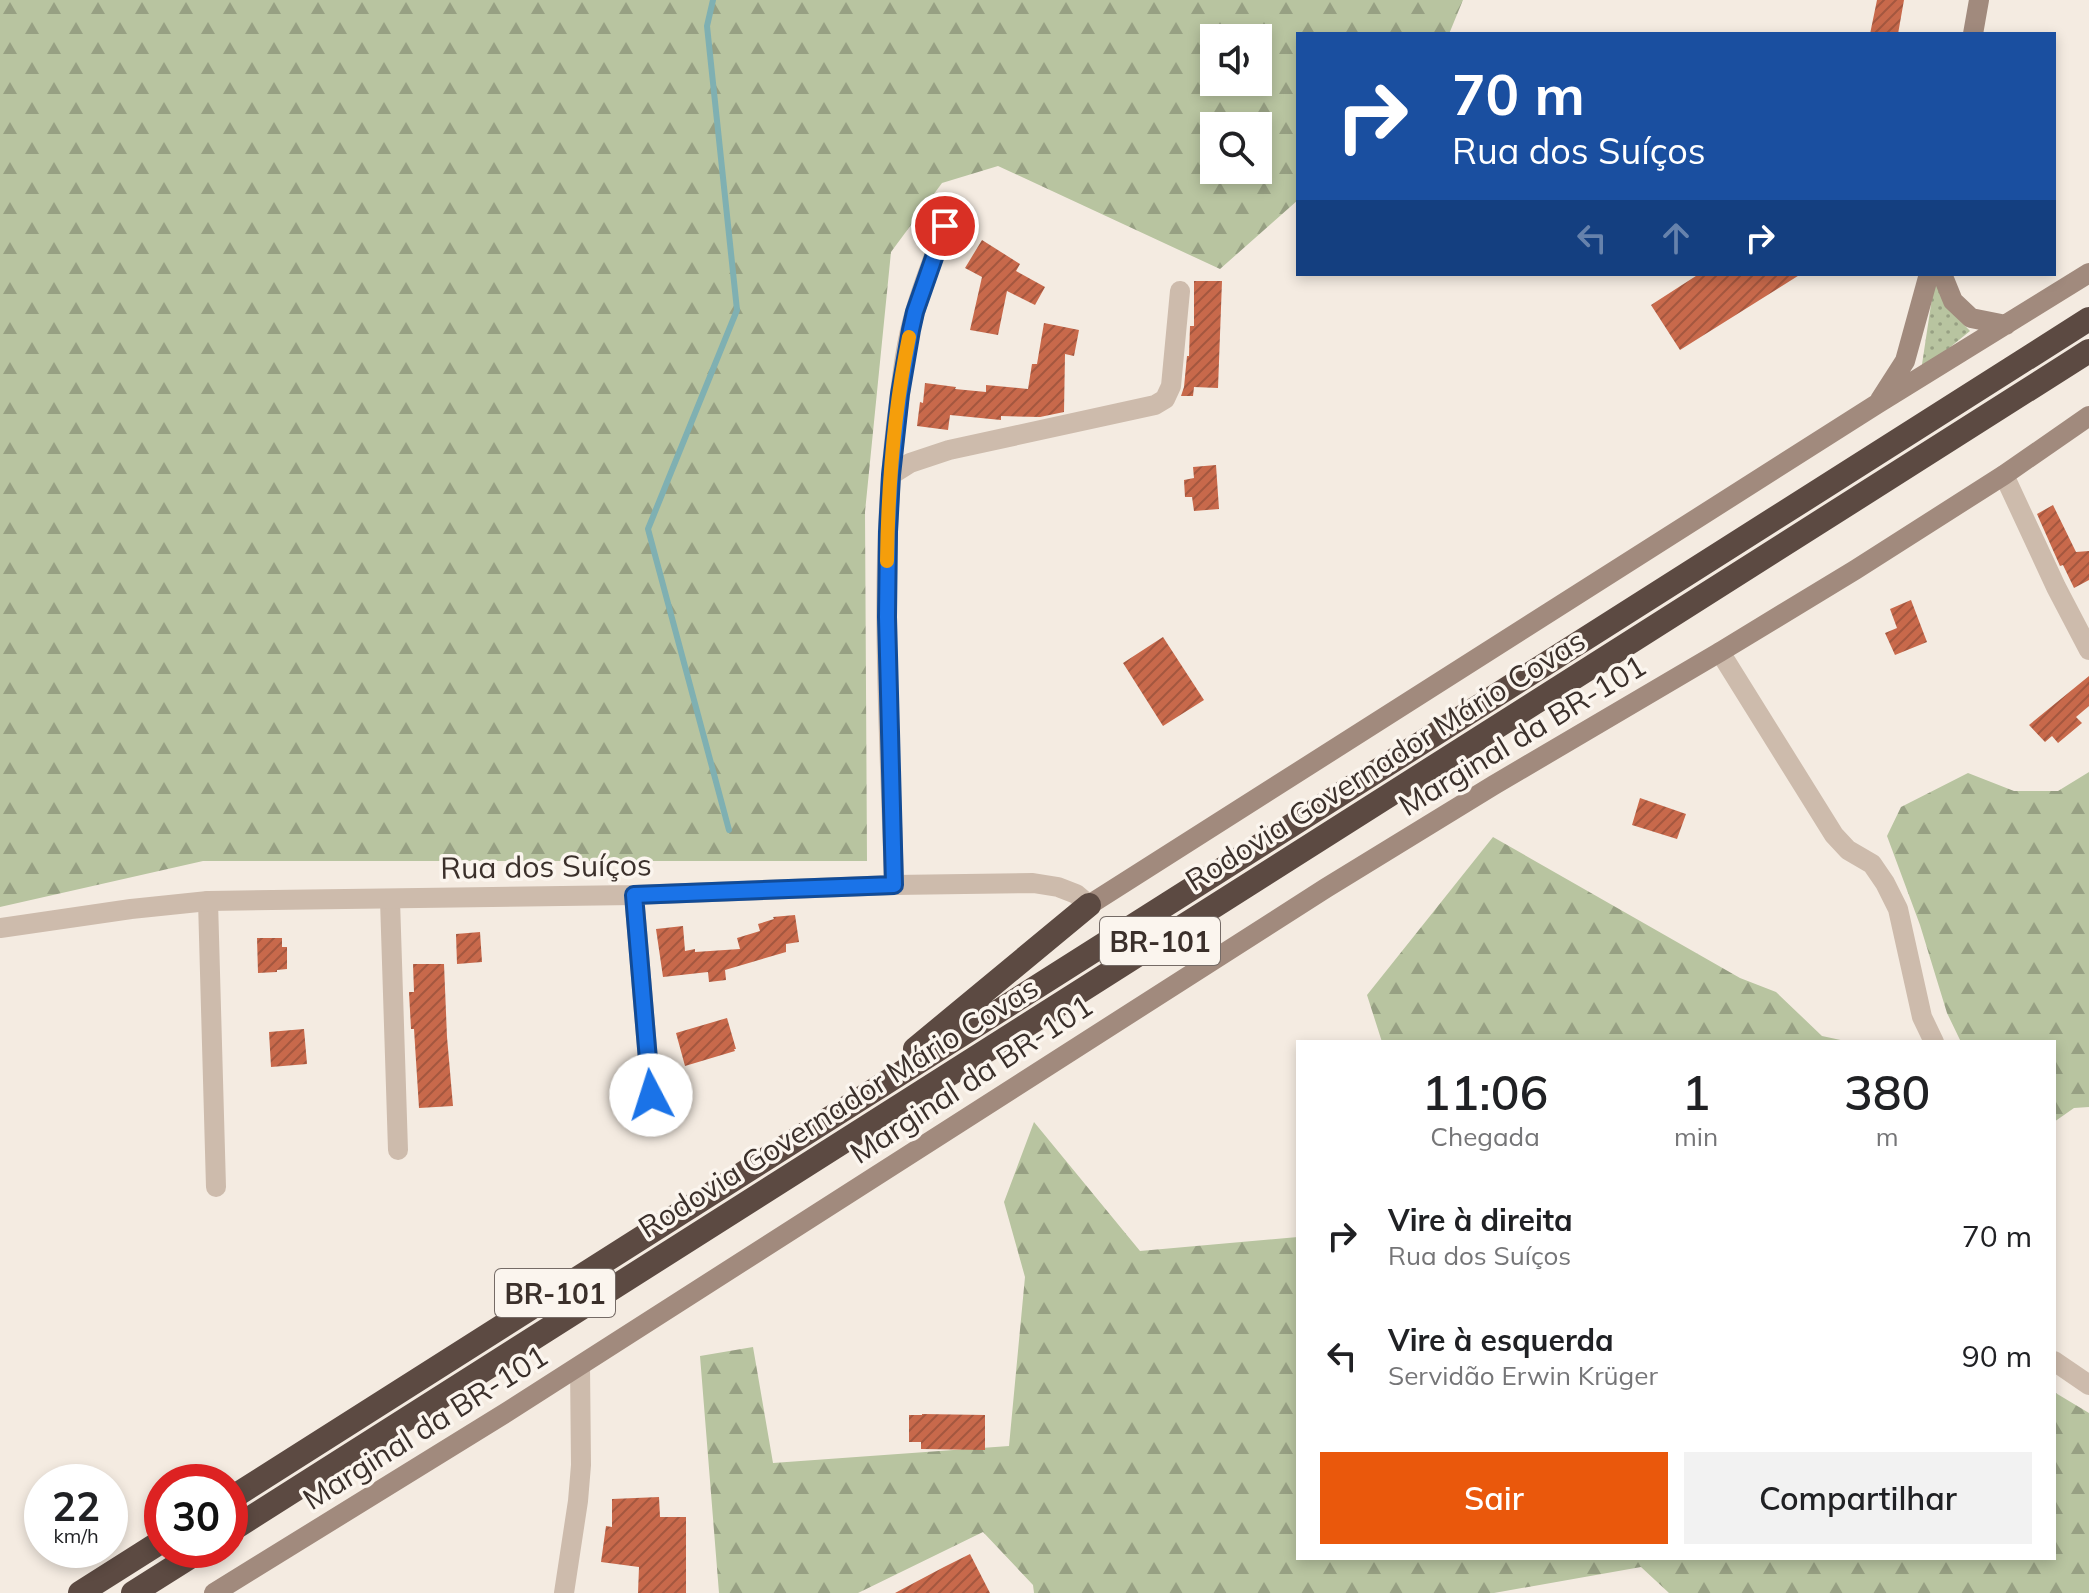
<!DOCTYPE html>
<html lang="pt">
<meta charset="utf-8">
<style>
:root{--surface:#fff;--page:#f2f2f2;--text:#202124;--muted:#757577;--accent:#ea580c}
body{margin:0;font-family:Mulish,sans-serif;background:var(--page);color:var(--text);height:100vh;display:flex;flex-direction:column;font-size:30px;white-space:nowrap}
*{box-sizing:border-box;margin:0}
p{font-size:26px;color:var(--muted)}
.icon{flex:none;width:44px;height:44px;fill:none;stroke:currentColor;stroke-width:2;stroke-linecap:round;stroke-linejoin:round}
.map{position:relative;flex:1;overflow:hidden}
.panel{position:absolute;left:1296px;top:1040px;width:760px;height:520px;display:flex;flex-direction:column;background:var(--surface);border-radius:0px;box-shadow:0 4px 12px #0003}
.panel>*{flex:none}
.banner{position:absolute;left:1296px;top:32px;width:760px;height:244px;border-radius:0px;box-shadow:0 4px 12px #0003;background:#1a4fa0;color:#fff;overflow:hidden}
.tools{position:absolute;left:1200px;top:24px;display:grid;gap:16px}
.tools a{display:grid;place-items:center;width:72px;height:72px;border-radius:0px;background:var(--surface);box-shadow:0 4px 12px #0003;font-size:40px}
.speed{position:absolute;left:24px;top:1464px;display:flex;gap:16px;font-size:40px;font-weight:700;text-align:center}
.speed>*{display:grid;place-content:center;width:104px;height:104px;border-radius:50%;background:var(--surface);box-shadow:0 4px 12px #0003;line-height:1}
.speed small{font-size:20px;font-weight:400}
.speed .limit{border:12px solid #d22;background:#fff;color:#111}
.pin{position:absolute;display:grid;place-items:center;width:68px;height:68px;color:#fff;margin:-34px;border:4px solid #fff;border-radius:50%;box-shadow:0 2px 8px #0007}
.me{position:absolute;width:88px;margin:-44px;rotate:355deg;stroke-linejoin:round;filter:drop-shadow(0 0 6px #0008)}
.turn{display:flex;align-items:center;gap:28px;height:168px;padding:0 24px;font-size:36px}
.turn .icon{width:104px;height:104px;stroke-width:2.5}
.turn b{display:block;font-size:56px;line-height:68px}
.lanes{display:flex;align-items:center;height:76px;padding:0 24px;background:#0003;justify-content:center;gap:40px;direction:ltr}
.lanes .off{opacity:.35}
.eta{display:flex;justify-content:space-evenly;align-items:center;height:136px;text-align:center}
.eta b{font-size:48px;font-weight:600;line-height:56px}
.button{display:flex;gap:16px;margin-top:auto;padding:16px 24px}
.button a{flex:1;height:92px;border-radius:0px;background:var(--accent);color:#fff;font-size:32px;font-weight:600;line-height:92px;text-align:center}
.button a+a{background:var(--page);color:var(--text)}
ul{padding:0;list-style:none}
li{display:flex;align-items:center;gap:24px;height:120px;padding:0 24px}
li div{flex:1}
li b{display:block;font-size:30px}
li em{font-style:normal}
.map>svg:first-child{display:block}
.green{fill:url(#green-dots)}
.forest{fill:url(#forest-firs);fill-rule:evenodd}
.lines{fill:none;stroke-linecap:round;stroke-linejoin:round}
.stream{stroke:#7fb0b2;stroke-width:6}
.building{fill:url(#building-hatch)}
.minor{stroke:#cdbbac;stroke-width:20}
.tertiary{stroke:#cdbbac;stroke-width:20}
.secondary{stroke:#a18a7d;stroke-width:20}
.motorway{stroke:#5c4a42;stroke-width:24}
.route-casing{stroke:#114b97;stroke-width:20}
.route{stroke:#1a73e8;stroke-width:14}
.slow{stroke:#f59e0b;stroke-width:14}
.labels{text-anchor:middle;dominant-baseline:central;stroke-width:7;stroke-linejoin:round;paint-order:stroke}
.shield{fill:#fbf5ee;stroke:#756b66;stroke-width:2}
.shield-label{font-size:28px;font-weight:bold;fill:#3b302b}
.street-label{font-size:30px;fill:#3b302b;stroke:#fbf5ee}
</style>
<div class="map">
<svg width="2089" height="1593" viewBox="0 0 2089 1593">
<defs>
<pattern id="green-dots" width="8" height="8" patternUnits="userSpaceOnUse" patternTransform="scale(2)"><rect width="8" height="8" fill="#b8c4a0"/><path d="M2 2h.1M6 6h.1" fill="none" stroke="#97a083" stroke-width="1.8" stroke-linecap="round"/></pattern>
<pattern id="forest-firs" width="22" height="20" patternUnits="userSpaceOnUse" patternTransform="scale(2)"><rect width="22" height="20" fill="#b8c4a0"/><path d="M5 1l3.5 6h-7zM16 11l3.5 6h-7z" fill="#97a083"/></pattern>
<pattern id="building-hatch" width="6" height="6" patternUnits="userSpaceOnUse" patternTransform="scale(2)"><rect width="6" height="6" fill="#c8694b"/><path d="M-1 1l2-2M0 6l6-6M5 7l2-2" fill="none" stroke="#a4573f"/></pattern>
</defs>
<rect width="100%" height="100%" fill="#f4ebe1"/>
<path class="green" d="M1935,278L1950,310L1970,331L1921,371Z"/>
<path class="forest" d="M0,0H1463L1449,34H1298V200L1220,269L998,166L942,183L891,252L865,512L867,861H203L0,907ZM1214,38H1258V82H1214ZM1214,126H1258V170H1214Z
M2089,772V1107L2074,1108L2054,1122V1042H1961L1947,1013L1920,925L1887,836L1901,807L1968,773L2014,791H2058Z
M1493,837L1740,978L1776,992L1822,1036L1850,1042H1382L1367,995Z
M1034,1122L1140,1251L1298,1237V1558H2054V1392L2089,1413V1593H1669L1641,1567L1494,1593H1034L1033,1585L983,1532L858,1593H719L700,1356L753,1347L773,1463L1009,1446L1025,1277L1004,1202Z"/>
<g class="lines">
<path class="stream" d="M713,0L707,26L737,310L648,529L729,830"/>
</g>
<path class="building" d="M1877,0H1904L1898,34H1870Z
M982,240L1020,264L1016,271L1045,287L1035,305L1007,291L998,335L970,330L982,277L965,268Z
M1699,274H1801L1680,350L1651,305Z
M1194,281H1222L1218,388L1194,387L1193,396H1181L1184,387L1187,356H1189L1190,326H1194Z
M1044,323L1079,330L1074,356L1065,354L1064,412L1040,417L1001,416V420L950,415L948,430L917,426L920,402L923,403L925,383L956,387L955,389L986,392V385L1028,389L1032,364H1037Z
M1216,465L1219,509L1194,511L1192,497H1185L1184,480L1194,478L1193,467Z
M2053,505L2076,552L2089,551V580L2074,588L2063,565L2060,566L2037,514Z
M1911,600L1927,642L1895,655L1885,633L1897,628L1890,609Z
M1163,637L1204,700L1163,726L1123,663Z
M2089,676V706L2076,717L2082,723L2058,743L2052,736L2045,742L2029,725Z
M1640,798L1686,814L1677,839L1632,825Z
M795,915L799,942L786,944V952L725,970L726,980L709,982L708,972L663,977L656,929L683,926L685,951L695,949V952L740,949L737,938L760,931L758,924L774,919L773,917Z
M480,932L482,962L457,964L456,934Z
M257,938H282V947H287V969L277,970V972L258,973Z
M413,964H444L447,1037L453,1106L419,1108L414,1029H411L409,992H414Z
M727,1018L736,1049H734L735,1051L685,1066L676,1033Z
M304,1029L307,1064L271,1067L269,1032Z
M922,1414L985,1415V1450L921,1449V1442H909V1415H922Z
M659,1497L660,1517H686V1593H638L639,1567L601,1562L606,1526L612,1527V1499Z
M970,1554L990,1593H895L944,1567Z"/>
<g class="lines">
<path class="minor" d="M891,475L910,463L949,450L1155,405L1165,399L1171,386L1180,291
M2004,475L2056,587L2089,650
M1720,652L1834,835L1848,850L1872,864L1885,883L1898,909L1922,1017L1934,1042
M894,885C890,732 878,577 896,425C901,388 904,348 915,312C923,283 935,255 945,226
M634,895L651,1095
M390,900L398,1150
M208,901L216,1187
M2054,1361L2089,1385
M564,1593L578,1501L581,1465L580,1366"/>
<path class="tertiary" d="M0,928L131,909L208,901L634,895L894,885L1033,883L1058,887L1076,894L1089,905"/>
<path class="secondary" d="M1973,34L1979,0
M1942,274L1953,301L1971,318L2006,325
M1880,400L1905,361L1929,274
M1089,905L1877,404L2089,273
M214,1593L507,1412L1326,888L1494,785L1720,652L1855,570L2004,475L2089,416"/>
<path class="motorway" d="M915,1049L1089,905
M230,1499L2089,319
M230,1531L2089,351
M80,1593L162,1541
M133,1593L201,1550"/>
</g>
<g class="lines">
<defs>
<path id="route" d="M651,1095L634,895L894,885L887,617L888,532L891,475L900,394L911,330L915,312L945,226"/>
</defs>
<use href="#route" class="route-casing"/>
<use href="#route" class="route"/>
<path class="slow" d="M887,561C888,487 894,410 909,337"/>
</g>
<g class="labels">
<g class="shield">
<rect x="1100" y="917" width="120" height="48" rx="6"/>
<rect x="495" y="1269" width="120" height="48" rx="6"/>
</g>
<g class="shield-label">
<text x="1160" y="941">BR-101</text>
<text x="555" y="1293">BR-101</text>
</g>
<g class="street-label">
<text transform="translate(1522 735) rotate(-31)">Marginal da BR-101</text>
<text transform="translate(1385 760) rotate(-32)">Rodovia Governador Mário Covas</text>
<text transform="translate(546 866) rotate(-1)">Rua dos Suíços</text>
<text transform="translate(971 1079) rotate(-33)">Marginal da BR-101</text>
<text transform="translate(838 1107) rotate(-32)">Rodovia Governador Mário Covas</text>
<text transform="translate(425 1427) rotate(-32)">Marginal da BR-101</text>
</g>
</g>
</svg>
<div class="tools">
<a><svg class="icon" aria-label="sound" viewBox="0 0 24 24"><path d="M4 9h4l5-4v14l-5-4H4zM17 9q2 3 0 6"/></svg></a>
<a><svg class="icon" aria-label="search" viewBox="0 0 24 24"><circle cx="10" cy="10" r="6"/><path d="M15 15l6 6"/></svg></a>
</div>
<div class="speed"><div>22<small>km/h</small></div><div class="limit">30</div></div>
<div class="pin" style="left:945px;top:226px;background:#d93025"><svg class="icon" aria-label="arrive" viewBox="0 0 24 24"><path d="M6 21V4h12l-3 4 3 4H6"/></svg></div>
<svg class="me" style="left:651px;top:1095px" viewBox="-20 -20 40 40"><circle r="19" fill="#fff"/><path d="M0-13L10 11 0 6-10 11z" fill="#1a73e8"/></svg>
<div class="banner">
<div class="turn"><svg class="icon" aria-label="right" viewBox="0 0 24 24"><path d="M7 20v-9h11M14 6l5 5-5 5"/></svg><div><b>70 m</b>Rua dos Suíços</div></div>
<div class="lanes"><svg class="icon off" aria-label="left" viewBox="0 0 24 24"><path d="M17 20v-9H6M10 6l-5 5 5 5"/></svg><svg class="icon off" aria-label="ahead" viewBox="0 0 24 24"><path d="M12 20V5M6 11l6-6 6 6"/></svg><svg class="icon" aria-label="right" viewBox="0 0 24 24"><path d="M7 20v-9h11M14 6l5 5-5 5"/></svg></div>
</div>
<section class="panel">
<div class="eta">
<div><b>11:06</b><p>Chegada</p></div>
<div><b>1</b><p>min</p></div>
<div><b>380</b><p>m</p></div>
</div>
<ul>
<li><svg class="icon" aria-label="right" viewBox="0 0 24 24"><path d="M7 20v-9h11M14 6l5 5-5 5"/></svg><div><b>Vire à direita</b><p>Rua dos Suíços</p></div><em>70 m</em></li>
<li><svg class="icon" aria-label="left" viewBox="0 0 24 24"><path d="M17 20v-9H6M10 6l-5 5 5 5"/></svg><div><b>Vire à esquerda</b><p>Servidão Erwin Krüger</p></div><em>90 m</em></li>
</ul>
<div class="button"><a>Sair</a><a>Compartilhar</a></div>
</section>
</div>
